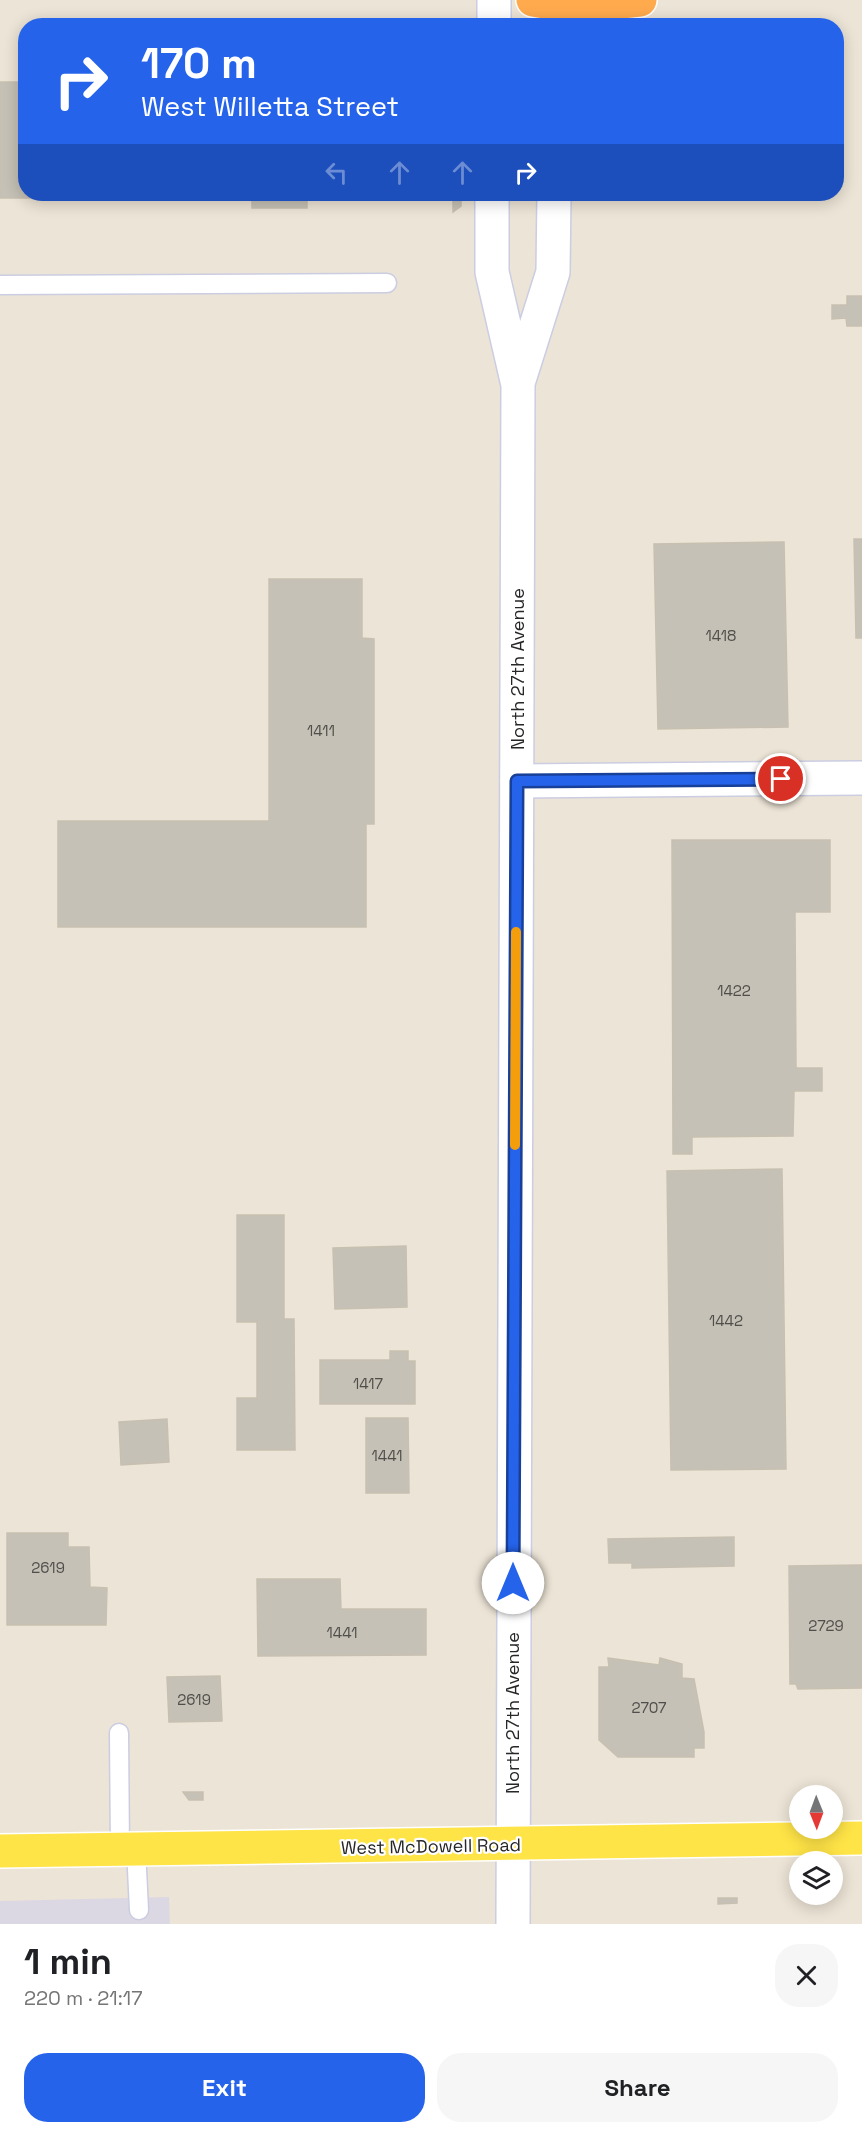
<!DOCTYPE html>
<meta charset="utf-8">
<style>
:root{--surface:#fff;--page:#f6f6f6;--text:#202124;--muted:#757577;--accent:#2563eb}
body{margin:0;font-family:"Space Grotesk",sans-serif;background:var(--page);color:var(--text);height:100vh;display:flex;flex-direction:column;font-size:22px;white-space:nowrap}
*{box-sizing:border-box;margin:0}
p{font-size:20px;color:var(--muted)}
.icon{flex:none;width:33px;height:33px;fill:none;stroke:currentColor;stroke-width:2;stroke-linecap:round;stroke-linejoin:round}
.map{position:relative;height:1924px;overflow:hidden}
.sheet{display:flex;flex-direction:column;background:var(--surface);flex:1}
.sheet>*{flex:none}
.hud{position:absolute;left:18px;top:18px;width:826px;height:183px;border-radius:24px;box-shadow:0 3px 15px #0003;background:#2563eb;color:#fff;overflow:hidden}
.needle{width:39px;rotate:179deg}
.buttons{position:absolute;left:789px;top:1785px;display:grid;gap:12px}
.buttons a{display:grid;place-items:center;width:54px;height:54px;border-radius:50%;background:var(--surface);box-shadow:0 3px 15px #0003;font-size:30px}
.pin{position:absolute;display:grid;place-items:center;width:51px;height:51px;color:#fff;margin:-26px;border:3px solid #fff;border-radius:50%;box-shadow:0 2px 6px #0007}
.me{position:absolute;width:66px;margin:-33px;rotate:0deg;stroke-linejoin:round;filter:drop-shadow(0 0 4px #0008)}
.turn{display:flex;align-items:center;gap:21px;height:126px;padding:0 24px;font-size:27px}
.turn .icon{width:78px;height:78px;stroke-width:2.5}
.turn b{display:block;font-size:42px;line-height:51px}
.lanes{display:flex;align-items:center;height:57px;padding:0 24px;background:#0003;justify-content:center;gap:30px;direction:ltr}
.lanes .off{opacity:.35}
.round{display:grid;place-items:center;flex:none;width:63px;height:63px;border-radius:24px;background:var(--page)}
.overview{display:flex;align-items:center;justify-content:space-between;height:102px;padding:0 24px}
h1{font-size:36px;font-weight:600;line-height:45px}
.cta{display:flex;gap:12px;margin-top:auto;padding:12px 24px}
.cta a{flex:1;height:69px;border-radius:24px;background:var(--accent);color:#fff;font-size:24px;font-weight:600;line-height:69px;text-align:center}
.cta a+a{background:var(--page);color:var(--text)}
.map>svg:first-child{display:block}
.industrial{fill:#dcd8e3}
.building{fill:#c6c1b6;stroke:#c7c0b0;stroke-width:1.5}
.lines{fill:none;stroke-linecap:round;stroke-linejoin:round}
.service-casing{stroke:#cbcde2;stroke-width:21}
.minor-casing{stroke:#cbcde2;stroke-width:36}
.secondary-casing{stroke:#cbcde2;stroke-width:36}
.primary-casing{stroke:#fff;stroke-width:36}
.motorway-casing{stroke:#fff;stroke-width:36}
.service{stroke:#fff;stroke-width:18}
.minor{stroke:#fff;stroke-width:33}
.secondary{stroke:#fff;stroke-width:33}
.primary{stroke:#ffe447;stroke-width:33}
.motorway{stroke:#ffaa4d;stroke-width:33}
.route-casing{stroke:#184099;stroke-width:15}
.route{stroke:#2563eb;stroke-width:10}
.slow{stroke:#f59e0b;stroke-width:10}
.labels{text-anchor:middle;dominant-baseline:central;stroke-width:4.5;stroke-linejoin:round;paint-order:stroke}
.number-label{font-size:15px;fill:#4f4e4b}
.street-label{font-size:18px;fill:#272727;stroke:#fff}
</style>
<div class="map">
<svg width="862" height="1924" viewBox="0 0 862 1924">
<rect width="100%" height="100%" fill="#ece4d6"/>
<path class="industrial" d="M169,1897L170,1924H0V1901Z"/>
<path class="building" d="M0,82H26V194H307V208H252V198H0Z
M453,194H461V206L453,212Z
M847,296H862V326H847L846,318L832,319V305H847Z
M854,539H862V638H856Z
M784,542L788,727L658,729L654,544Z
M269,579H362V638L374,639V824H366V927H58V821H269Z
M672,840H830V912H795L796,1068H822V1091H794L793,1136L692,1137V1154H673Z
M782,1169L786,1469L671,1470L667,1171Z
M237,1215H284V1319H294L295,1450H237V1398H257V1322H237Z
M406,1246L407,1307L335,1309L333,1248Z
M390,1351H408V1361H415V1404H320V1360H390Z
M366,1418H408L409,1493H366Z
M167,1419L169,1462L121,1465L119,1422Z
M7,1533H68V1547H89L90,1587L107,1588L106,1625H7Z
M734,1537V1566L632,1568V1563H609L608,1539Z
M862,1565V1688L798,1689L796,1684H790L789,1566Z
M257,1579H340L341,1609H426V1655L258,1656Z
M608,1658L659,1665L660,1658L682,1664V1678L694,1679L704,1732V1748H694V1757H618L599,1740V1667H609Z
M220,1676L222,1721L169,1722L167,1677Z
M183,1792H203V1800H189Z
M718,1898H737V1903L718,1904Z"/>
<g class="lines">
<defs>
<path id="service" d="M0,285L387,283
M119,1733L120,1850
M136,1849L139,1910"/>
<path id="minor" d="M517,781L862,778"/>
<path id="secondary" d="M494,26V0
M557,26L558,0
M492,194V272L518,385L513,1924
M518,383L553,272L554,194"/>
<path id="primary" d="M0,1851L862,1838"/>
<path id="motorway" d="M533,0C569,7 604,4 640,0"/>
</defs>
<use href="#service" class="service-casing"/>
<use href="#minor" class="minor-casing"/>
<use href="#secondary" class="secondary-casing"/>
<use href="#primary" class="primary-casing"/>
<use href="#motorway" class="motorway-casing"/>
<use href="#service" class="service"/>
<use href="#minor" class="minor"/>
<use href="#secondary" class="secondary"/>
<use href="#primary" class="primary"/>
<use href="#motorway" class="motorway"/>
</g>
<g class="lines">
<defs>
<path id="route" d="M513,1583L517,781L781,779"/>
</defs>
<use href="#route" class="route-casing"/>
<use href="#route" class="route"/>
<path class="slow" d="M515,1145L516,932"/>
</g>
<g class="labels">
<g class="number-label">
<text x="721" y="635">1418</text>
<text x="321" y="730">1411</text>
<text x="734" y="990">1422</text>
<text x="726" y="1320">1442</text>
<text x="368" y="1383">1417</text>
<text x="387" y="1455">1441</text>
<text x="48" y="1567">2619</text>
<text x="826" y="1625">2729</text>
<text x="342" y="1632">1441</text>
<text x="194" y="1699">2619</text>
<text x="649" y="1707">2707</text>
</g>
<g class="street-label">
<text transform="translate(517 669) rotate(-90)">North 27th Avenue</text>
<text transform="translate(512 1713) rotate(-90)">North 27th Avenue</text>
<text transform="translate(431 1846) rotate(-1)">West McDowell Road</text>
</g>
</g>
</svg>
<div class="buttons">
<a><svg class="needle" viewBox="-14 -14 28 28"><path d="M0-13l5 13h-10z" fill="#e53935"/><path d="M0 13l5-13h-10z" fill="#757577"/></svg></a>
<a><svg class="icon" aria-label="layers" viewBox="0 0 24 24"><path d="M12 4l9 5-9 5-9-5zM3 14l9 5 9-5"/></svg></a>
</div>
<div class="pin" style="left:781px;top:779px;background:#d93025"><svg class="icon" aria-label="arrive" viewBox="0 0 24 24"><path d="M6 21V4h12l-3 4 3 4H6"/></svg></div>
<svg class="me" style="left:513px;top:1583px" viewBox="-20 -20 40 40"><circle r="19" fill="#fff"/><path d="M0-13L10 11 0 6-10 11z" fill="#2563eb"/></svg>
<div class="hud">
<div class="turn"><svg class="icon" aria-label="right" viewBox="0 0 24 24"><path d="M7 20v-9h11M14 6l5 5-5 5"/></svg><div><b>170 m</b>West Willetta Street</div></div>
<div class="lanes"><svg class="icon off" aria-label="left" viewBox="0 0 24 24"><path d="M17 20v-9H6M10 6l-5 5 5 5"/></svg><svg class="icon off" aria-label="ahead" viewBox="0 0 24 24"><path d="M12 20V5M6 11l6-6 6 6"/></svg><svg class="icon off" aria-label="ahead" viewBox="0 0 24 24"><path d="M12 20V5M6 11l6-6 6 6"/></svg><svg class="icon" aria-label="right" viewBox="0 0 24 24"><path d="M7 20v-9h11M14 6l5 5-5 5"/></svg></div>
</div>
</div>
<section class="sheet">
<div class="overview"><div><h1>1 min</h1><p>220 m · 21:17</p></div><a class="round"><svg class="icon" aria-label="close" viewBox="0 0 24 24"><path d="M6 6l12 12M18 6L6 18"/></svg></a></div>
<div class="cta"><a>Exit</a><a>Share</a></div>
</section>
